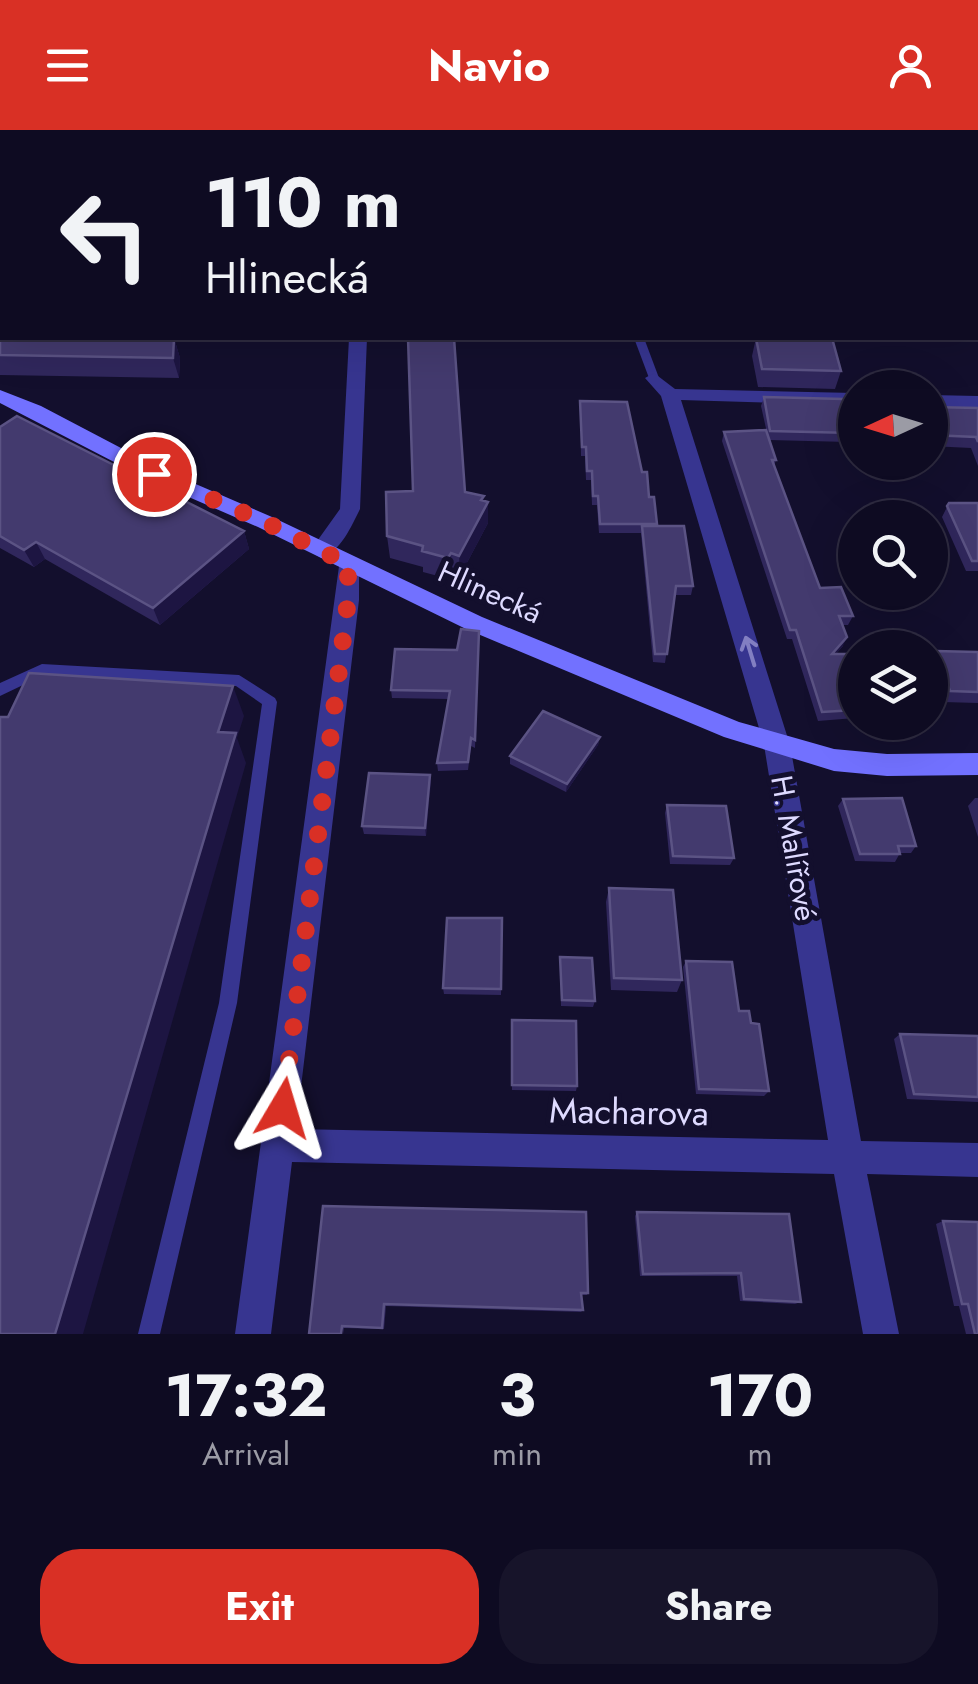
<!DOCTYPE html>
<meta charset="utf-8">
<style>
:root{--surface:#0e0b22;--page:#17142a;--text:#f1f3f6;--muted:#9b9ba5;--line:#2e2b40;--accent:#d93025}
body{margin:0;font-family:Jost,sans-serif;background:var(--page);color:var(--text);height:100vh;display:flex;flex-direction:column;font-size:38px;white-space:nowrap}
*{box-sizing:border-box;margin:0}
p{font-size:32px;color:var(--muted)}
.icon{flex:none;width:55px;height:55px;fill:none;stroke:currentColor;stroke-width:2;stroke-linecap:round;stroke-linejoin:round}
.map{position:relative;height:1204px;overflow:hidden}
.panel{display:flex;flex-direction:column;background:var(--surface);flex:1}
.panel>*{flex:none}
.hud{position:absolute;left:0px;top:0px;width:980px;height:210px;box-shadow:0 10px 40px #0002,0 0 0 2px var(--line);background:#0e0b22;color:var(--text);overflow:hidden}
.needle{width:65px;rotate:266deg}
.tools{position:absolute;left:838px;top:240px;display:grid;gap:20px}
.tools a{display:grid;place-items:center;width:110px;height:110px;border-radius:50%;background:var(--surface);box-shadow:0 10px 40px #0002,0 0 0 2px var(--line);font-size:50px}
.pin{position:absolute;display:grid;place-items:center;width:85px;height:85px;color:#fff;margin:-42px;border:5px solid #fff;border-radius:50%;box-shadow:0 2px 10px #0007}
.me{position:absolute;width:110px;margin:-55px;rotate:7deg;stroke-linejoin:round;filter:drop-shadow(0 0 8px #0008)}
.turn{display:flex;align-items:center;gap:35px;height:210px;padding:0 40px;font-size:45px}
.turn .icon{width:130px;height:130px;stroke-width:2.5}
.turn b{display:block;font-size:70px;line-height:85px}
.eta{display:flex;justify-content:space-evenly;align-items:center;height:170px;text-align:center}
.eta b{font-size:60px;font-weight:700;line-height:70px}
.button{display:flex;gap:20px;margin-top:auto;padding:20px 40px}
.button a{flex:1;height:115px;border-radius:40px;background:var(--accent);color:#fff;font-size:40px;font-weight:700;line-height:115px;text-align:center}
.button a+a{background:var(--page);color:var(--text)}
header{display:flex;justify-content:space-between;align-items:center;height:130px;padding:0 40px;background:var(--accent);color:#fff;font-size:45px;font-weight:700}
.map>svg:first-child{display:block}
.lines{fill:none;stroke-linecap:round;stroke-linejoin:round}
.path{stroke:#24cabc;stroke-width:4;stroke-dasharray:2.5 5;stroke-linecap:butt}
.lane{fill:#373590;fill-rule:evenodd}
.street{fill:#373590;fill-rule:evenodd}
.secondary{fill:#7271ff;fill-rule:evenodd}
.wall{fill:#30275c}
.shaded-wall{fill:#1d1542}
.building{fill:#433a6e;stroke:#5b5384;stroke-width:2.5}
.oneway{stroke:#827fc2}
.route{stroke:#d93025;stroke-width:18;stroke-dasharray:0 32.4}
.labels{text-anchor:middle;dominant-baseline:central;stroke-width:10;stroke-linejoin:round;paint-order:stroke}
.street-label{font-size:30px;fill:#dedaff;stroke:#130f2d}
.near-street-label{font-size:35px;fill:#dedaff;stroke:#130f2d}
</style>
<header><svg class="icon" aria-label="menu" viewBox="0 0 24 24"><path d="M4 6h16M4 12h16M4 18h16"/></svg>Navio<svg class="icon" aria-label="person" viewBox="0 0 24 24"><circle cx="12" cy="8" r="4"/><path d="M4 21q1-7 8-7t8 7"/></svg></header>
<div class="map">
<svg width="978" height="1204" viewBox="0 0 978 1204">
<rect width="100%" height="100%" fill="#130f2d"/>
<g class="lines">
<path class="path" d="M334,0L347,2"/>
<path class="lane" d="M0,69H2V75H0Z
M2,98V112L0,113V99Z
M0,157H2V163H0Z
M634,208H644L659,248L658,250L649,248Z
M42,534L239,545L275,568L277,572L237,873L160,1204H138L219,873L262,574L236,556L44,545L0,566V553Z"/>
<path class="street" d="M349,208H367L360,379C351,397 341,421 321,428L310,421L340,379Z
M654,243L675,259L855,263V275L681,270L790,615L861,1011L978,1013V1047L867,1044L899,1204H863L834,1044L292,1032L271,1204H235L340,429L348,426L359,434V470L296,999L828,1010L764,615L661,266L645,248Z
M930,265L978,266V278L930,277Z"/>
<path class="secondary" d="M0,260L41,276L161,339L272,387L482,487L739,592L834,619L887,624L978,623V645L887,646L834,641L724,607L466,499L258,397L147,349L0,273Z"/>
</g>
<path class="wall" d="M892,0H978V160V2H893Z
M2,4V66H0V7Z
M0,201L174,208L180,228L179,248L0,245Z
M756,208H832L841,241L835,259L758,257L752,226Z
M764,267L852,303L848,312L769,310L776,330L774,336L820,458L853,486L848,495H842L843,516L836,524L855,529V588L818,591L792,509H787L722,311L724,302L767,303L761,276Z
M580,271L642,342L649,367H654L656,396L693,456L691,465H675L665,533L653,532L641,403H599L597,375H592L591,350H586L585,326H581Z
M930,277L978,278V336L971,318L930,316Z
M0,297L244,401L249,419L160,495L45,429L34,437L0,418Z
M465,362L484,366V371L488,372V393L460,446L452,444L449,449L423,442V437L390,428L387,406Z
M949,373H978V441H966L942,387Z
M479,501L475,618L471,616L468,640L438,641L437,633L448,569L392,568L391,560L457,520Z
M935,521L978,522V573L943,572L930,537V530Z
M600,607L598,615L566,662L510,634V626Z
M430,645L426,706L364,704L362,696Z
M975,668H978V707L968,676Z
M843,669L916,716L911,723H900L895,732L855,731L838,676Z
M667,675L734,728L730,735L670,734L665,683Z
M609,758L682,850L677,862L611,860L606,772Z
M502,788L501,865L444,864L443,858Z
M560,827L595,871L593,877L561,876Z
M686,831L751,893L769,961L764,966L696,964L683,837Z
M512,890L577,956L576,961L512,960Z
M900,904L978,906V972L907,969L894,909Z
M323,1076L588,1163L587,1165H581L583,1180L581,1182L386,1176L384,1199L344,1198V1204Z
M637,1082L801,1172L795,1174L740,1171L737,1146H640L635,1086Z
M943,1091L978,1204H966L959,1176H954L936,1094Z"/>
<path class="shaded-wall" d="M174,208L180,228L179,248L173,228Z
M484,366V380L488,372V393L460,446L459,426Z
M244,401L249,419L160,495L153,478Z
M36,412L45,429L34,437L24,420Z
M451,423L452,444L449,449L448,428Z
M847,507L843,516L828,532L832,524Z
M233,556L244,586L237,608L246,633L83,1204H55L218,602Z
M600,607L598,615L566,662L567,654Z
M430,645L431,653L426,706L425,698Z"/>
<path class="building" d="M6,0H202L201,2H4Z
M266,0H324V2H266Z
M904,0H978V141V2H905Z
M2,4V47H0V7Z
M2,197V208H174L173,228L0,225V201Z
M408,208H454L465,362L484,366L481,370L488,372L459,426L451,423L448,428L422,421L423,416L387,406L386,362L413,361Z
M756,208L792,209V208H832L841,241L762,239Z
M764,267L843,269L852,303L770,301Z
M580,271L627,272L642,342H647L649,367H654L657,394H600L598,366H593L592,341H587L586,317H582Z
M930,277L978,278V312L976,307L930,305Z
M17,286L244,401L153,478L36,412L24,420L0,406V297Z
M766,300L776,330H772L820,458L841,457L853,486H839L847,507L832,524H853L855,529V580L822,582L796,500H790L724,302Z
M949,373H978V431H972L947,376Z
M642,396H684L693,456H676L667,524H655Z
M461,499L479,501L475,610L471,608L468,632L437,633L450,561L391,560L395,519L457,520Z
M935,521L978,522V562L950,561Z
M29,543L233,556L218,602L236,603L55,1204H0V587H8Z
M543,581L600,607L567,654L510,626Z
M369,643L430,645L425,698L362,696Z
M902,668L916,716H898L900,724H860L843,669Z
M667,675L726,676L734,728L673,726Z
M609,758L673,760L682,850L614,848Z
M447,788H502L501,859L443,858Z
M560,827L592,828L595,871L562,870Z
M686,831L732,832L739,881H749L751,893L759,894L769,961L699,959Z
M512,890L576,891L577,956L512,955Z
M900,904L978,906V967L914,964Z
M323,1076L586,1082L588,1163H581L583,1180L384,1174L382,1198L342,1196L341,1204H309Z
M637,1082L789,1084L801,1172L744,1169L741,1143L643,1144Z
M943,1091L978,1092V1204H975L968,1174H962Z"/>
<defs><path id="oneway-shaft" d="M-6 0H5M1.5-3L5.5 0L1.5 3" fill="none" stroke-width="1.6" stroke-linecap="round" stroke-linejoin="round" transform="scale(2.5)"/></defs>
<use class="oneway" href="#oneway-shaft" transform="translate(750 521) rotate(-107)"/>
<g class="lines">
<path class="route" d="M154,344L265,392L348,434V470L283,978"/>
</g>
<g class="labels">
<g class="street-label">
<text transform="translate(490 462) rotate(24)">Hlinecká</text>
<text transform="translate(794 718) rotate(80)">H. Malířové</text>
</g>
<g class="near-street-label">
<text transform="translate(629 982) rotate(1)">Macharova</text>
</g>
</g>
</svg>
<div class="tools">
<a><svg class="needle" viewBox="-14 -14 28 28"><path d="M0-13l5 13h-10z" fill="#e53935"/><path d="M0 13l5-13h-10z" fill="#9b9ba5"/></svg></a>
<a><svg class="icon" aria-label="search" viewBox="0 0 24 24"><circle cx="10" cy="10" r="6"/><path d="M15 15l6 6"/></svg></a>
<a><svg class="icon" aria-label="layers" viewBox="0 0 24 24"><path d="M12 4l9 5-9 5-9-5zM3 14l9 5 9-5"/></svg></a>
</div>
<div class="pin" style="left:154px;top:344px;background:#d93025"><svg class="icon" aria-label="arrive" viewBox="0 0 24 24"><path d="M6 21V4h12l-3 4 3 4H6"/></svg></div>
<svg class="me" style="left:283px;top:978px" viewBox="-20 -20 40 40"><path d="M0-17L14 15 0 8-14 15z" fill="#d93025" stroke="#fff" stroke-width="4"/></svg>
<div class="hud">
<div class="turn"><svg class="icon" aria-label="left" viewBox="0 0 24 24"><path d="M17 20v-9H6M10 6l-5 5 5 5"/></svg><div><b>110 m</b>Hlinecká</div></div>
</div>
</div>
<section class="panel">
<div class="eta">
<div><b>17:32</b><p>Arrival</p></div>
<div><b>3</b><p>min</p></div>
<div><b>170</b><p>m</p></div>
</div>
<div class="button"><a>Exit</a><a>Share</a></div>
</section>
